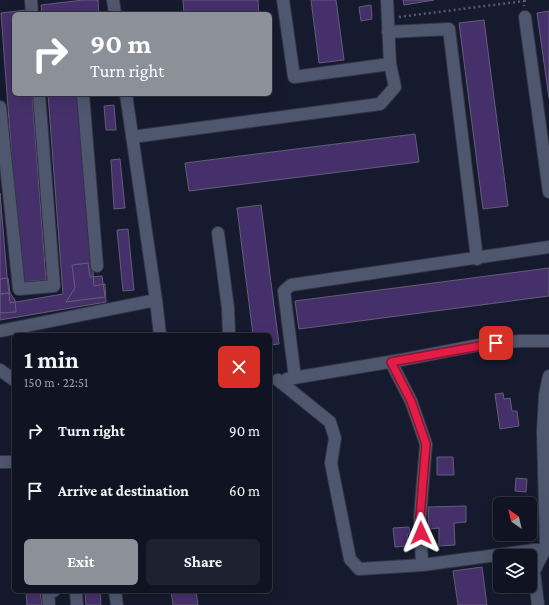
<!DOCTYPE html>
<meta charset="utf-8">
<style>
:root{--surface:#101422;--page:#1e212f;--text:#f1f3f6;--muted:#9c9ea5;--line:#303340;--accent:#8c9099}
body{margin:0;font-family:"Crimson Pro",serif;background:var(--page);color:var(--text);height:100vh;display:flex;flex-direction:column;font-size:15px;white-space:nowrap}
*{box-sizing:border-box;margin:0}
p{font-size:13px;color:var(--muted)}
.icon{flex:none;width:22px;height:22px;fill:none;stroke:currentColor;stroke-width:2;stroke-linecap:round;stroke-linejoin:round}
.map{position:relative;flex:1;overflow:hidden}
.details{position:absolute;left:12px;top:333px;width:260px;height:260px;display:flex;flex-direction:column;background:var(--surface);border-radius:6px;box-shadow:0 4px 16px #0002,0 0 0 1px var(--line)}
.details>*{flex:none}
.banner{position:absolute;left:12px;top:12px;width:260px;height:84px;border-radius:6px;box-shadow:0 4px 16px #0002,0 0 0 1px var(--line);background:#8c9099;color:#fff;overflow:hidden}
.needle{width:26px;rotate:326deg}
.controls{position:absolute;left:493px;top:497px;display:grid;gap:8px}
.controls a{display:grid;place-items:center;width:44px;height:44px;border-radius:6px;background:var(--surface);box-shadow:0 4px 16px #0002,0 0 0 1px var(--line);font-size:20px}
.pin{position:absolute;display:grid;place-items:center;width:34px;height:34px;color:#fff;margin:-17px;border-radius:8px;box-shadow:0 2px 6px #0006}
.me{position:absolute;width:44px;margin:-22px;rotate:359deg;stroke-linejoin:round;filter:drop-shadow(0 0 3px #0008)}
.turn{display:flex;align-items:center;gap:14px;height:84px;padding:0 12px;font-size:18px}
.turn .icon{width:52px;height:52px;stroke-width:2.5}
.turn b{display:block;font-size:28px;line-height:34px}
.round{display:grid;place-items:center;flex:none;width:42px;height:42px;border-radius:6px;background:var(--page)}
.head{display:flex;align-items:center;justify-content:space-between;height:68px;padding:0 12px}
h1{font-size:24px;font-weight:700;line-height:30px}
.button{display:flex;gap:8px;margin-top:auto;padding:8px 12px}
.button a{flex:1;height:46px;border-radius:6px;background:var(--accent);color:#fff;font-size:16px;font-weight:700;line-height:46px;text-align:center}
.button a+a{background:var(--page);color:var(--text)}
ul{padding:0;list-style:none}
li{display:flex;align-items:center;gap:12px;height:60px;padding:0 12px}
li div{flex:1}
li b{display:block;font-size:15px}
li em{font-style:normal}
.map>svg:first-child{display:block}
.building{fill:#46306c;stroke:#645d76}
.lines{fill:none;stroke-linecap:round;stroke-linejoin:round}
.minor-casing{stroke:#323545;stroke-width:14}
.path{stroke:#55596c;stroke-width:2.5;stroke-dasharray:2 3;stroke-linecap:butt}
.minor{stroke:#4f576f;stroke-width:12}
.route-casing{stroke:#92132f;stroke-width:10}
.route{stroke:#e11d48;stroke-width:7}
</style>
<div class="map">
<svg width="549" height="605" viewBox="0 0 549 605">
<rect width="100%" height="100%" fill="#151a2e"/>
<path class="building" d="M83,0H98L99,14H42L41,5Z
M183,0H258L259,14H184Z
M311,0H336L344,60L319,63Z
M403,0H434L404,5Z
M371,5L372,19L361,21L359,7Z
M26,10V14H14V94H32L46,280L21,282L1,13Z
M549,11V98L537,13Z
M484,20L508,206L483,209L459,23Z
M48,94H81L94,286L105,284L106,302L0,320V193L7,276L10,303L63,294Z
M114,105L116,130H106L104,106Z
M415,134L419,162L189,191L185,163Z
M120,159L125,208L114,209L111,160Z
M261,205L279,344L270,345V335H253L237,208Z
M128,229L134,290L123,291L117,230Z
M88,263L90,277L102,276L105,297L66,302L75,288L72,265Z
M549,268V296L299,329L295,301Z
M8,278L10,293L0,294V279Z
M10,293L15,300L16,312L2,313L0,312V294Z
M503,393L504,399L510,398L512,411H517L519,426L500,429L495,394Z
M437,457H453L454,475H437Z
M516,478L527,479L526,492L515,491Z
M466,506V522L454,523L455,545L439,546V528L429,529L428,507Z
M409,527L410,534H407L408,546L395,547L393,528Z
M482,567L487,605H458L453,571Z
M26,591H40L42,605H27Z
M85,591H100L101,605H86Z
M171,591H196L198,605H173Z"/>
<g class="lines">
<defs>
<path id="minor" d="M31,0L32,14
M113,0L115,14
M283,0L294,77L390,64
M525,17L549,192
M388,32L449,29L477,259
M83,94L97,266
M126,94L156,300L160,335
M0,107L19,289L54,286L39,94
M132,137L380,104L395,87L390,64L387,0
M218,233L228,308L229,335
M0,331L156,300
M391,362L411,401L426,444L420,517L422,565
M0,370L14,380
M295,378L284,291L291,285L549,247
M287,379L401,360L484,344L520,341H549
M278,380L330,422L335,438L331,463L350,559L359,569L422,565L549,548
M0,462H14
M76,591L77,605
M115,591L117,605
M49,605L48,592L54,591
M538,605L534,572L538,563L546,548L543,431L545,395L549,376"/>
</defs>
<use href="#minor" class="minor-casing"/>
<path class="path" d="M524,1L529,0
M399,17L524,1V6"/>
<use href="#minor" class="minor"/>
</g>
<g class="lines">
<defs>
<path id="route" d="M421,533L420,517L426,444L411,401L391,362L496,343"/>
</defs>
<use href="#route" class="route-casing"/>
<use href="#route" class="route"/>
</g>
</svg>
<div class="controls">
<a><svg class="needle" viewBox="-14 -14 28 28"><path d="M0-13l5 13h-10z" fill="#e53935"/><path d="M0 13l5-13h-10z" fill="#9c9ea5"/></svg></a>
<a><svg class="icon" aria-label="layers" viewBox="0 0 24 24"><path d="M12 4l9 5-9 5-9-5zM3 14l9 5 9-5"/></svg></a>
</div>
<div class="pin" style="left:496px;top:343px;background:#d93025"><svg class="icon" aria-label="arrive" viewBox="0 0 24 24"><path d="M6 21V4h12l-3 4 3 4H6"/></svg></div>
<svg class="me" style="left:421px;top:533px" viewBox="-20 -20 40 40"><path d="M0-17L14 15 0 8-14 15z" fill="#e11d48" stroke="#fff" stroke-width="4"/></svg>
<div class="banner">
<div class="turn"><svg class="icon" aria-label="right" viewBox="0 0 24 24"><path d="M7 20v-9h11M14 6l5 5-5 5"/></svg><div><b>90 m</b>Turn right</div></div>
</div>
<section class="details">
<div class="head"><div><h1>1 min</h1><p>150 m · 22:51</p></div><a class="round" style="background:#d93025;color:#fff"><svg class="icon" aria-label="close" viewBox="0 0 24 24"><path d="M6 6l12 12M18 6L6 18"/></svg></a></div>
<ul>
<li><svg class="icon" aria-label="right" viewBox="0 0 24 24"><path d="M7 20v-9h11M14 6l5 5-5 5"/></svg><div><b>Turn right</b></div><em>90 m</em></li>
<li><svg class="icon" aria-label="arrive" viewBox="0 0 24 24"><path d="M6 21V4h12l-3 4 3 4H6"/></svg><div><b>Arrive at destination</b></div><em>60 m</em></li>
</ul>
<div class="button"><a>Exit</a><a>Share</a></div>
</section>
</div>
